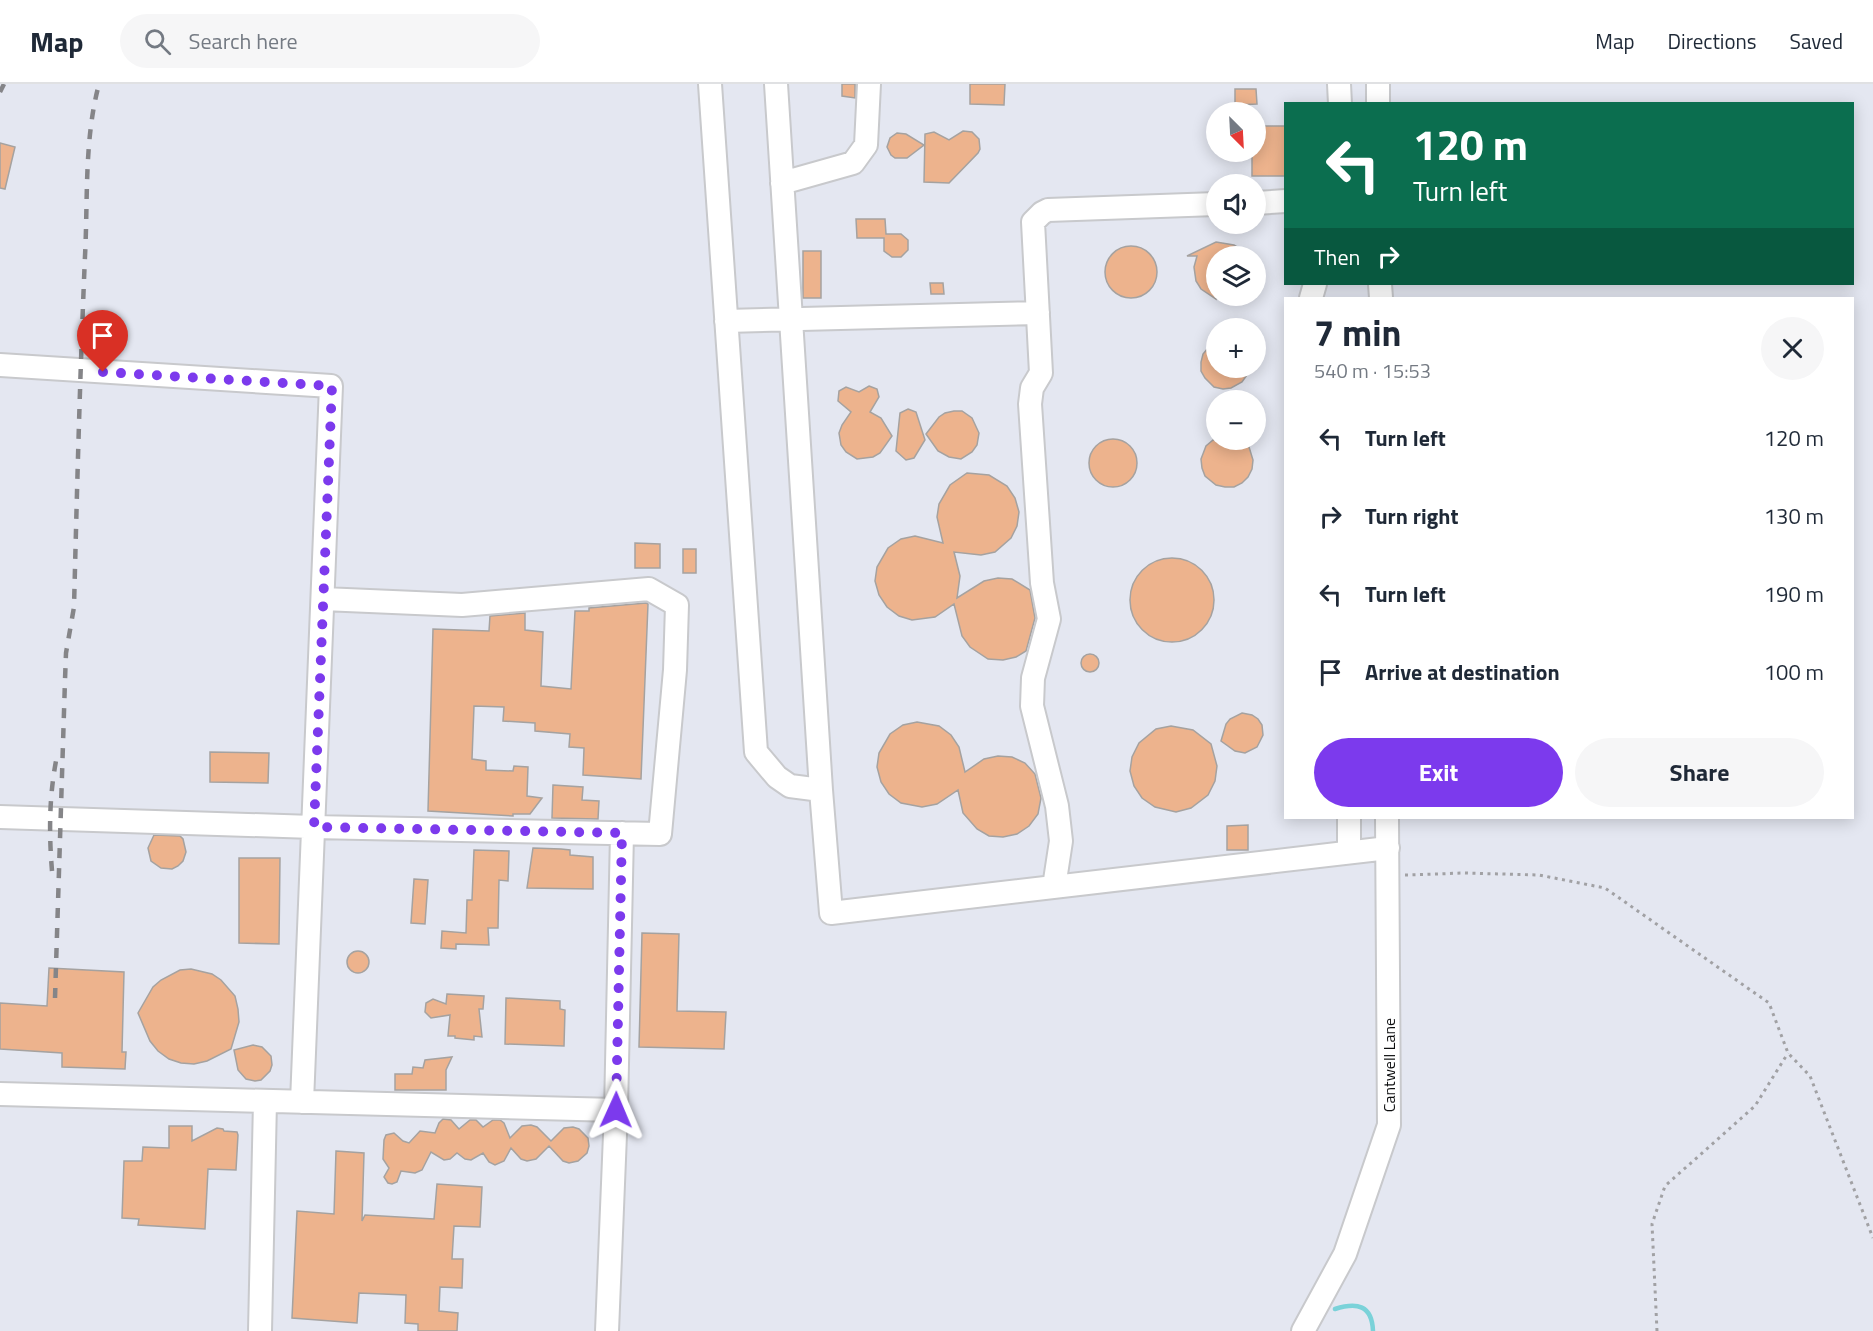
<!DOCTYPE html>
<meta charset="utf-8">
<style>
:root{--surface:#fff;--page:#f6f6f7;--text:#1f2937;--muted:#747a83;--line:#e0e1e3;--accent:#7c3aed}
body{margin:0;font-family:"Titillium Web",sans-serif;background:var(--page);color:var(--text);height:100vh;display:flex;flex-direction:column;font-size:22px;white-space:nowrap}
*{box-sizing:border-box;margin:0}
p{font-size:20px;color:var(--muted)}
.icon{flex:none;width:33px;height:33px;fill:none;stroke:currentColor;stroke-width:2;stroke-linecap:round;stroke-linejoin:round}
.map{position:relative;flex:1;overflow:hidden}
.sheet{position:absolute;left:1284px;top:213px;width:570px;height:522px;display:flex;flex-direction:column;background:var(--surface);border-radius:0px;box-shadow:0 3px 15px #0003}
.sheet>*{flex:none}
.hud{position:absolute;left:1284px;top:18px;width:570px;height:183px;border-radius:0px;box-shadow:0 3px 15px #0003;background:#0b6e4f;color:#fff;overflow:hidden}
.needle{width:39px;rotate:156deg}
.buttons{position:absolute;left:1206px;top:18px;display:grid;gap:12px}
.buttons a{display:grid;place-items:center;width:60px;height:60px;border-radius:50%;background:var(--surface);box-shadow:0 3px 15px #0003;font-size:30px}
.pin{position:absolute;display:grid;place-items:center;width:51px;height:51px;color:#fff;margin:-62px -26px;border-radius:50% 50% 50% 0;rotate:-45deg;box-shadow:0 0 6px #0007}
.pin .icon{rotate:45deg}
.me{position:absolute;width:66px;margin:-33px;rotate:1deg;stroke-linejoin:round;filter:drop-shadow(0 0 4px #0008)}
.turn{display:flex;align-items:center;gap:21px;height:126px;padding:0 30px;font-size:27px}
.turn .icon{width:78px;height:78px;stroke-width:2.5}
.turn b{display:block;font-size:42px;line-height:51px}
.then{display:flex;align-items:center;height:57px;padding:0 30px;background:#0003;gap:12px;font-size:22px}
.round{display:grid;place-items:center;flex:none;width:63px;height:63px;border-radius:32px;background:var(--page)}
.headline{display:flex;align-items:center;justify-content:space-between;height:102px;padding:0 30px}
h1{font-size:36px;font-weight:700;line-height:45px}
.primary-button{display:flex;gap:12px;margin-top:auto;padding:12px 30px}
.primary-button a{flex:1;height:69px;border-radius:36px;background:var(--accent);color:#fff;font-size:24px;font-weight:700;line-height:69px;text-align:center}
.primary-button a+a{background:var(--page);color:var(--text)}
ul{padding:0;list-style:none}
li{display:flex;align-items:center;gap:18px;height:78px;padding:0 30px}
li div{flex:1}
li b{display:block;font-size:22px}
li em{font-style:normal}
header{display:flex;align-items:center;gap:36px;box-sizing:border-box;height:84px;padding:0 30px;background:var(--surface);border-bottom:2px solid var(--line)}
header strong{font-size:28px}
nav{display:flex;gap:33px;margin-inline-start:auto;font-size:21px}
.search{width:420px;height:54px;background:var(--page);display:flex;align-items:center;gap:15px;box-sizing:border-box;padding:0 21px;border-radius:33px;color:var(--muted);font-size:22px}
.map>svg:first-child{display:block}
.built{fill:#e4e7f1;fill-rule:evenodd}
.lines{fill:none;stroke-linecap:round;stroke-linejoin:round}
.stream{stroke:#7ad2d9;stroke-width:4.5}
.building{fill:#edb38d;stroke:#a5a2a0;stroke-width:1.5}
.minor-casing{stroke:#c8c9cc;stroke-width:26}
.path{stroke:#a1a1a4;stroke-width:3;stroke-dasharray:3 4.5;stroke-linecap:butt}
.minor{stroke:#fff;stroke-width:22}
.rail{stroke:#858588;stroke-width:4.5;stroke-dasharray:10 10;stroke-linecap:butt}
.route{stroke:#7c3aed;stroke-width:10;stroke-dasharray:0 18}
.labels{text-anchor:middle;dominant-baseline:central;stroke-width:6;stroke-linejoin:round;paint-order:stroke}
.street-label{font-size:16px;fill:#0d0e0f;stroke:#fff}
</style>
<header>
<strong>Map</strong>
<div class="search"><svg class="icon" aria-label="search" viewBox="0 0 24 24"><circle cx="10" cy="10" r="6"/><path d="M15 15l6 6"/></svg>Search here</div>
<nav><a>Map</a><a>Directions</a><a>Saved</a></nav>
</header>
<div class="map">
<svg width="1873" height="1247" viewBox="0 0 1873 1247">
<rect width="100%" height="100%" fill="#f2f2f6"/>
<path class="built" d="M0,0H1873V1247H0ZM1286,20H1852V200H1286ZM1216,28H1256V68H1216ZM1216,100H1256V140H1216ZM1216,172H1256V212H1216ZM1286,214H1852V734H1286ZM1216,244H1256V284H1216ZM1216,316H1256V356H1216Z"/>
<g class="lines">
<path class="stream" d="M1335,1225C1357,1218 1372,1221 1373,1247"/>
</g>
<path class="building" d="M842,0H855V14L842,12Z
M970,0H1005L1004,21L970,20Z
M1235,5H1256L1257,20L1235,21Z
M1256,42H1286V92H1252V68H1256Z
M963,47L972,48L979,55L980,65L978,69L949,99L924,98L925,50L934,48L949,56Z
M897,49L906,50L924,61L907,74H895L891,71L887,63L890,54Z
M0,59L15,63L5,105L0,104Z
M856,135H885L886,150H901L908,156V166L901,173H892L884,167V154H857Z
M1216,158L1234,161L1252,172H1216V215L1201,205L1196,197L1194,183L1197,172H1187Z
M1105 188a26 26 0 1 1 52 0a26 26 0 1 1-52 0Z
M803,167H821V214H803Z
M930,199H943L944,210H931Z
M1216,254V284H1252L1242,298L1231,304L1223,305L1214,303L1205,294L1201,287V278L1203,270Z
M869,302L877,305L879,313L870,328L881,334L892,352L880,369L873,373L857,375L846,368L841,361L839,349L842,341L851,328L838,317L839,307L846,303L859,308Z
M908,325L916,328L925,356L914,374L906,376L896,367L900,329Z
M954,327H962L972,334L979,349L977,361L972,368L961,375L949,373L938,367L926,350L939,333L945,329Z
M1089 379a24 24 0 1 1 48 0a24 24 0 1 1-48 0Z
M1213,356H1242L1249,363L1253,376L1252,385L1248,393L1242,399L1234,403H1225L1216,401L1205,392L1202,384L1201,375L1206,362Z
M967,389L989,391L1007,402L1015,414L1019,428L1017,442L1011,454L995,468L981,471L954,468L960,492L957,514L984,497L998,494L1012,495L1030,506L1035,534L1026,567L1016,573L1003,576L988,575L970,563L962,552L954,520L935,533L912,536L899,532L887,523L879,511L875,497L877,483L888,464L901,455L915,452L943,459L937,433L939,420L950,401Z
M635,459L660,460V484H635Z
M683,465H696V489H683Z
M1130 516a42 42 0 1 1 84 0a42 42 0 1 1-84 0Z
M646,519L648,520L641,695L583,691L584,664L569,663L570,650L535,647V639L503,637L504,623L474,622L472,675L486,677V686L513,687L514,682L528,683L527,712L542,714L530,730H513V732L428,727L433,545L489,547L490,532L525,529V546L543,548L541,602L571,605L575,527H589V524Z
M1081 579a9 9 0 1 1 18 0a9 9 0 1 1-18 0Z
M1242,629L1252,631L1258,635L1262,641L1263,651L1257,663L1245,669L1235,667L1221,657L1226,640L1230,635Z
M917,638L939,642L951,651L959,663L965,688L984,675L998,672L1012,673L1025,679L1035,690L1041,714L1038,730L1029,742L1017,750L1003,753L989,752L977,745L963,729L958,706L937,720L922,723L901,719L889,710L881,698L877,683L879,669L890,650L903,641Z
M1171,642L1193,646L1211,660L1217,682L1215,697L1208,711L1191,724L1176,728L1155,723L1142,714L1134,702L1130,687L1132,673L1139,659L1156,645Z
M210,668L269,669L268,699L210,698Z
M553,701L583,703L582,716L599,717L598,735L552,734Z
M1248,741V766H1227V742Z
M154,751L180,752L183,755L186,768L183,777L178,782L172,785L161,784L151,777L148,764Z
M533,764L561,765L570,766V771L593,773V805L527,804Z
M474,766L509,767L508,797L499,796L498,844H488L489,861L456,860V865L441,864L442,847L466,849L467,816H472Z
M239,774H280L279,860L239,859Z
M414,795L428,796L425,840L411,839Z
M642,849L679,850L677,927L726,928L724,965L639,963Z
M347 878a11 11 0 1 1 22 0a11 11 0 1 1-22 0Z
M49,884L124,888L122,968H126L125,985L62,983V969L0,965V919L47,922Z
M191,885L212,890L221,896L235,912L238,925L239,938L231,965L207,977L194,980L181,979L169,975L158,967L150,957L138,929L153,903L161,896L180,886Z
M447,910L484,912L483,925H479L482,953L474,952V956L455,954V952H448L450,931L431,934L425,928L426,919L433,915L446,920Z
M506,914L560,917V925L565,926L564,962L505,960Z
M253,961L262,963L271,972L272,981L270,987L261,996L255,997L246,995L238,986L234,966Z
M452,973L446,986V1006H395V990H412L413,983L423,984L425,976Z
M443,1035L451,1036L459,1045L470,1036H476L483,1043L493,1036H500L504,1039L510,1054L522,1042L531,1041L537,1043L551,1057L564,1044L573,1043L579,1045L588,1054L589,1062L587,1069L578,1077L569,1079L563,1077L549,1062L536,1075L527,1077L521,1075L511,1064L504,1077L495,1081L489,1078L483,1069L471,1076L465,1075L457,1069L450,1075L444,1076L431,1068L422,1086L415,1089L401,1087L397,1098L392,1100L388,1099L384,1093L389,1084L383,1075L384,1056L386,1051L394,1049L403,1057L409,1059L420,1047L435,1049L439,1039Z
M169,1042H192V1057L217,1044L223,1045L224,1047L237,1048L238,1051L236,1086L208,1085L205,1145L138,1141L139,1135L122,1134L124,1077H142L143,1063L169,1064Z
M336,1067L364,1069L362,1137L365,1131L434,1135L437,1100L482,1103L480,1143L454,1142L452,1175H463L462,1204L440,1203L439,1227L458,1229L457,1247H418V1240L405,1239L406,1211L359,1209L357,1239L292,1234L297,1127L334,1130Z"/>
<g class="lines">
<defs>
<path id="minor" d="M710,0L756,668L777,693L790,702L821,706L831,829L1388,764
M776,0L821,706
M1339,0L1340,20
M1378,0V20
M782,99L853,79L866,61L869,0
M1256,119L1286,117
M1380,200L1381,214
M1311,214L1315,200
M726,237L1038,229
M0,281L331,302L302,1018
M0,733L313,743L660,750L675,586L677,521L649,505L462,521L323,515
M1349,734V768
M1054,803L1061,757L1057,722L1032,622L1033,594L1049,535L1042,499L1030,320L1032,304L1041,289L1033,138L1042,129L1048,126L1216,120
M0,1010L616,1026L607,1247
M616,1026L622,749
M260,1247L265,1017
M1303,1247L1345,1170L1389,1041L1387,734"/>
</defs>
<use href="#minor" class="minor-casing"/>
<path class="path" d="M1405,791L1464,789L1539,791L1605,804L1769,919L1788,969L1810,992L1873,1154
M1657,1247L1652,1140L1665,1102L1755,1022L1788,969"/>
<use href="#minor" class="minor"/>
<path class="rail" d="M0,8L4,0
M52,787C49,750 49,714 56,677
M55,914L65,596L66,569L74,523C77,406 80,289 85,172C88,114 84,56 99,0"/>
</g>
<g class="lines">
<path class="route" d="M103,288L332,302L314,743L622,749L616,1026"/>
</g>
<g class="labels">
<g class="street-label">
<text transform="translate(1389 981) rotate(-90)">Cantwell Lane</text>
</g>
</g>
</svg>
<div class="buttons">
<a><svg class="needle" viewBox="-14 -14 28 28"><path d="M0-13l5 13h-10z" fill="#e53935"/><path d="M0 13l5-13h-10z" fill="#747a83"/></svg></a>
<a><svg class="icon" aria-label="sound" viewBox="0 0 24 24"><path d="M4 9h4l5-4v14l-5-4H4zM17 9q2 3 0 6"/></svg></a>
<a><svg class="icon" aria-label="layers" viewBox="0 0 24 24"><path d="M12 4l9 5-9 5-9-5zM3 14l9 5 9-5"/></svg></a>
<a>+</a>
<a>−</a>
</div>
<div class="pin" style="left:103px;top:288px;background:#d93025"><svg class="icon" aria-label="arrive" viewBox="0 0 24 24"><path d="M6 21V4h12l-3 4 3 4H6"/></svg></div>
<svg class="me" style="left:616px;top:1026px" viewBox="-20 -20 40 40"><path d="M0-17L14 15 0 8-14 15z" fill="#7c3aed" stroke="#fff" stroke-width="4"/></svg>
<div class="hud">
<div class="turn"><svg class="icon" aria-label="left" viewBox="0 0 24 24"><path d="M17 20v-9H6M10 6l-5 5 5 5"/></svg><div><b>120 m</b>Turn left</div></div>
<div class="then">Then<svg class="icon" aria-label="right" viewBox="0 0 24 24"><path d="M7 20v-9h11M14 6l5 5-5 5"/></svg></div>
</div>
<section class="sheet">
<div class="headline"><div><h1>7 min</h1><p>540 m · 15:53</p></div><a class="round"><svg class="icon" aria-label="close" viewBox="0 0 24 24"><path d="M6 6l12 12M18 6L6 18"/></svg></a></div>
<ul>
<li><svg class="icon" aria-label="left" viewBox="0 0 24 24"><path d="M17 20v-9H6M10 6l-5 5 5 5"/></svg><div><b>Turn left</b></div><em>120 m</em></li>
<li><svg class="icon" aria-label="right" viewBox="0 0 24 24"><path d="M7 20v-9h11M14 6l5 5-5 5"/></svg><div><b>Turn right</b></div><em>130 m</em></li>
<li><svg class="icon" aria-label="left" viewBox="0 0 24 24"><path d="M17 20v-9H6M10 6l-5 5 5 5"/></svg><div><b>Turn left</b></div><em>190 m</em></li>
<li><svg class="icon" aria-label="arrive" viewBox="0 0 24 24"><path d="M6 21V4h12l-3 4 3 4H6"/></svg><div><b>Arrive at destination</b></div><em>100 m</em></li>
</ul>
<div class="primary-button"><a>Exit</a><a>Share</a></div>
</section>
</div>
